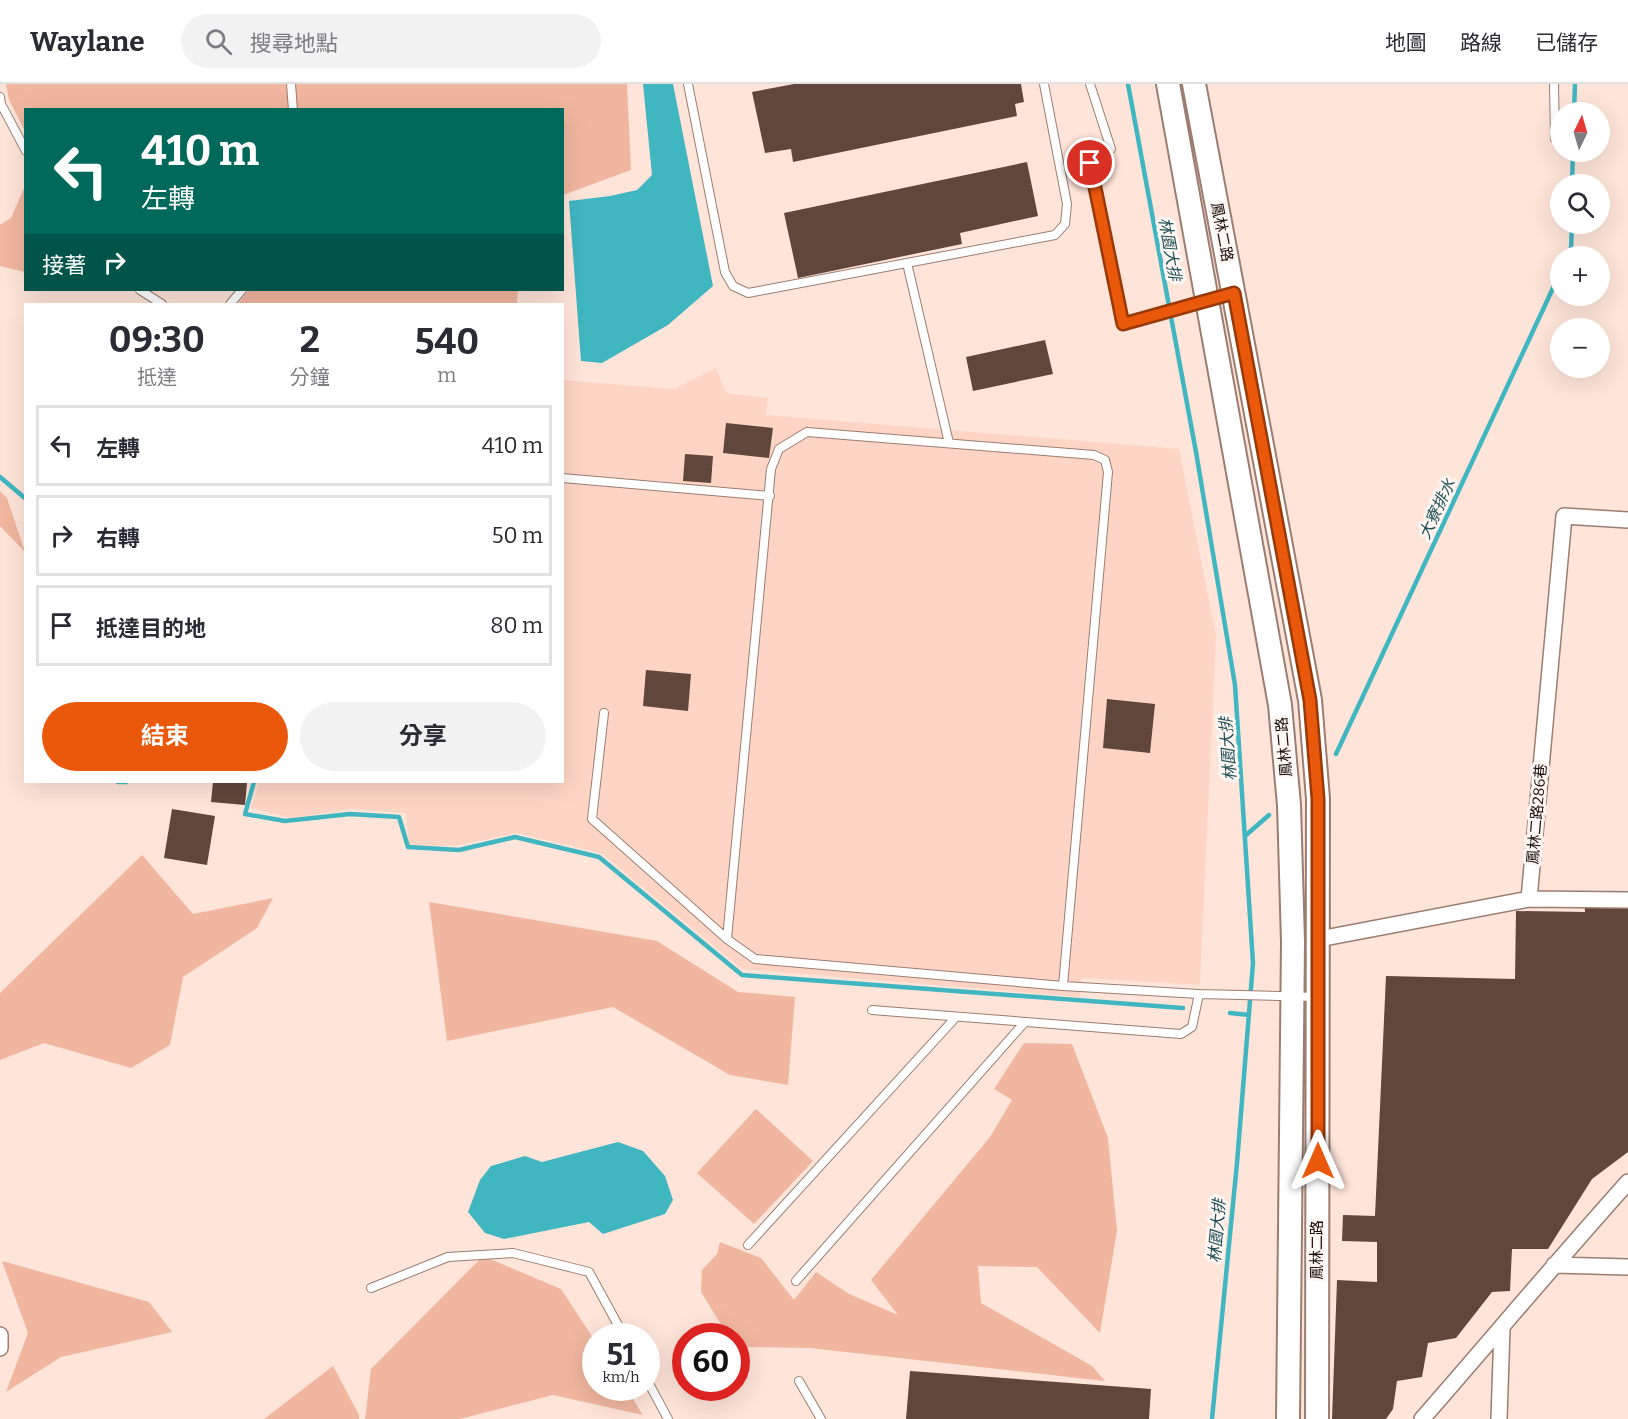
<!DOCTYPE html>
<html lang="zh-TW">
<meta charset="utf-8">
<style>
:root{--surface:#fff;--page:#f2f2f3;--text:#2b2b33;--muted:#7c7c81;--line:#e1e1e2;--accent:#ea580c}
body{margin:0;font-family:Bitter,"Noto Sans TC",serif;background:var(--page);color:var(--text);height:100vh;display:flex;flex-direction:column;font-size:22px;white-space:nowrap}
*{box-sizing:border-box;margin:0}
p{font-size:20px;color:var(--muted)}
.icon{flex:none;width:33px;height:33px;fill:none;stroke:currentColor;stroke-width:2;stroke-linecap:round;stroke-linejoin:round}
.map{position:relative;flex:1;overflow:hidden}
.details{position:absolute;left:24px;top:219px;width:540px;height:480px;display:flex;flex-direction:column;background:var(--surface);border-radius:0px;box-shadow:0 6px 24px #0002}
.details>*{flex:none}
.banner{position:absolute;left:24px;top:24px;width:540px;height:183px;border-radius:0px;box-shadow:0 6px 24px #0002;background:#00695c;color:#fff;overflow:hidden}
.needle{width:39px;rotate:5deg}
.fabs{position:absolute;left:1550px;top:18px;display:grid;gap:12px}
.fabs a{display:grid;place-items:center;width:60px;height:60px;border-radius:50%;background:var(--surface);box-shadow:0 6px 24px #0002;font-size:30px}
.speed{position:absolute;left:582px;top:1239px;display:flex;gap:12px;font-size:30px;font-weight:700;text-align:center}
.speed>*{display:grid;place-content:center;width:78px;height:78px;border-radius:50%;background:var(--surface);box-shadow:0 6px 24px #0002;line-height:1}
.speed small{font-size:15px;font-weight:400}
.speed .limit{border:9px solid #d22;background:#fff;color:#111}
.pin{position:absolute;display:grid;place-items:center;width:51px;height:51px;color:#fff;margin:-26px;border:3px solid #fff;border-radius:50%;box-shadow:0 2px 6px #0007}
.me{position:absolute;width:66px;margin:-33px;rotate:0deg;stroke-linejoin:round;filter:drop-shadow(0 0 4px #0008)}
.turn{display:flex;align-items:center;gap:21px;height:126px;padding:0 18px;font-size:27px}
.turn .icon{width:78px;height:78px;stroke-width:2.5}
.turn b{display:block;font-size:42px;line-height:51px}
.then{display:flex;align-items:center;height:57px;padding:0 18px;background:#0003;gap:12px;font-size:22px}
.eta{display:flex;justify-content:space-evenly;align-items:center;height:102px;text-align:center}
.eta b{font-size:36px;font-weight:700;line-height:42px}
.button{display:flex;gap:12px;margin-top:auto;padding:12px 18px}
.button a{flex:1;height:69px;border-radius:36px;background:var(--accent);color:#fff;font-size:24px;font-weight:700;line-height:69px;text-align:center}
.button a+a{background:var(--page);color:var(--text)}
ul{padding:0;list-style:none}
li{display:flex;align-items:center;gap:18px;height:81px;margin:0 12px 9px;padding:0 6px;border:3px solid var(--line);border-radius:0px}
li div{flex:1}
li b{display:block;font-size:22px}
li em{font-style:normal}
header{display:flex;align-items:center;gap:36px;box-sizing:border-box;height:84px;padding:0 30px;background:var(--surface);border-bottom:2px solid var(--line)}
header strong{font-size:28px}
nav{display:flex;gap:33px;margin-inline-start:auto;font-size:21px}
.search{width:420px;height:54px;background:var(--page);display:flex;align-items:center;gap:15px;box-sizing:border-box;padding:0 21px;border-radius:33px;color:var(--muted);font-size:22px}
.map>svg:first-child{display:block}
.built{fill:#fed5c5}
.green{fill:#f1b69f}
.water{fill:#40b6c1}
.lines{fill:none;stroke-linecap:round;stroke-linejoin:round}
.stream{stroke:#40b6c1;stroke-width:4.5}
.building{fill:#61463b}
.service-casing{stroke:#9b7d71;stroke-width:10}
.minor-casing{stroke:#9b7d71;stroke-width:18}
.primary-casing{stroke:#9b7d71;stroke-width:26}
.service{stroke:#fff;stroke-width:8}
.minor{stroke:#fff;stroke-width:15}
.primary{stroke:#fff;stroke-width:22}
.route-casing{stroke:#983908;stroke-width:15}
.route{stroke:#ea580c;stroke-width:10}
.labels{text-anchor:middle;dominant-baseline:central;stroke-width:6;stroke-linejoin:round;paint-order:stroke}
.street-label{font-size:15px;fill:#180d09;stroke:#fdf6f3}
.water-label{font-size:16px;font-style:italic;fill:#1d4f54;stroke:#fdf6f3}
</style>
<header>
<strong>Waylane</strong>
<div class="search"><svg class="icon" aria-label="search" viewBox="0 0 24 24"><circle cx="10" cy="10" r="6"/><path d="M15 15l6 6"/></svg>搜尋地點</div>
<nav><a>地圖</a><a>路線</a><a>已儲存</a></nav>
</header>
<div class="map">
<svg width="1628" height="1335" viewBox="0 0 1628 1335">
<rect width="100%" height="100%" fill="#ffe4d9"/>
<path class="built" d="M716,284L726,309L768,314L766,331L1179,365L1216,552L1200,901L1082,894L1080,913L742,885L601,769L517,749L454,762L409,761L406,729L352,725L292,734L251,724L259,698H562L563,296L674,305Z"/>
<path class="green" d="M6,0H627L631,86L563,111L562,26H26L25,47L9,16Z
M25,102V188L0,182V141L11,134Z
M249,206H518L517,220H238Z
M0,407L7,414L25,468L0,442Z
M142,771L193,830L273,814L257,844L183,893L170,961L131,984L44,959L0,976V909Z
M429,818L657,857L738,908L795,913L788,1001L730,991L613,923L447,957Z
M1024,959L1072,960L1108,1054L1117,1147L1100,1249L1037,1183L978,1182L981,1219L1092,1282L1105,1297L810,1264L737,1263L736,1252H728L701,1208L702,1186L717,1170L720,1158L761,1174L794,1216L816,1188L849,1210L898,1231L871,1196L990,1053L1012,1016L994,1005Z
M756,1025L813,1077L754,1140L697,1089Z
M483,1172L561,1205L595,1257L596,1304H626L643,1331L553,1311L460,1335H365L371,1285Z
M2,1177L149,1218L172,1248L61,1273L6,1308L28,1249Z
M333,1282L359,1331V1335H264Z"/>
<path class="water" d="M643,0H673L713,202L668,241L602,279L581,277L569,117L610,112L637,106L652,91Z
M618,1058L643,1067L665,1092L673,1116L665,1130L603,1150L589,1138L504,1155L485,1149L468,1128L480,1096L491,1082L525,1072L542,1078Z"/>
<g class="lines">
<path class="stream" d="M1128,0L1196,368L1235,601L1253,879L1237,1079L1212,1335
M1574,28L1575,0
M1572,100L1573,68
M1568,172L1571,166L1572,140
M0,393L26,415
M1336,670L1560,189
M118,698H126
M254,698L245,730L285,737L350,730L399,733L408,763L459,766L515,753L599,773L742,891L1183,924
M1245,752L1269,731
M1230,929L1249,931"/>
</g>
<path class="building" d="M794,0H1021L1024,18L1015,20L1017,32L793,78L791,65L765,69L752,8Z
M1027,78L1038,132L960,149L962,160L798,194L784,129Z
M1045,256L1053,290L973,307L966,273Z
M726,339L773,344L769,374L723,369Z
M685,370L713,372L711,399L683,397Z
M646,586L691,590L688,627L643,622Z
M1107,615L1155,620L1150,669L1103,664Z
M213,698L247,699L245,721L211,718Z
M172,725L215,732L207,781L164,774Z
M1584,814L1628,815V1068L1592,1095L1548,1165H1512L1510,1207L1492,1208L1456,1254L1428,1259L1422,1293L1397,1297L1393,1325L1386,1335H1332L1337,1196L1377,1198V1158L1342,1157L1343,1131L1375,1132L1386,892L1515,895L1516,827L1585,828Z
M910,1287L1151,1305L1149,1335H906Z"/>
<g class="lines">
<defs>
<path id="service" d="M291,0L293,26
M688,0L725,188L733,202L748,209L1055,151L1065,140L1067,120L1044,0
M1090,0L1111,65L1091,79L1123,240L1232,210
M1554,0L1555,55
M0,13L1,20L26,67
M907,179L949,359
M140,206L162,220
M230,220L242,206
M562,394L770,412
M604,629L592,735L727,855L755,875L1063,902L1199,910L1317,913
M727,855L771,385L779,365L807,348L1094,371L1105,376L1108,388L1063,902
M872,926L1181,950L1192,943L1199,910
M748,1161L956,933
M796,1197L1024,939
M371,1204L448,1173L513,1169L589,1188L624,1252
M646,1294L668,1335
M799,1297L821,1335"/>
<path id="minor" d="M1529,815L1628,816
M1319,855L1529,815L1564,432L1628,436
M1554,1181L1628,1183
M0,1251V1264
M1422,1335C1491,1256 1558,1176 1628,1098
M1499,1335L1502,1244"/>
<path id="primary" d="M1168,0L1280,621L1289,721L1293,858L1288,1335
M1194,0L1310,616L1318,715L1317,1335"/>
</defs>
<use href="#service" class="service-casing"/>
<use href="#minor" class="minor-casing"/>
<use href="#primary" class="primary-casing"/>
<use href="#service" class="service"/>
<use href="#minor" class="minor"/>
<use href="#primary" class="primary"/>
</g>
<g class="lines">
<defs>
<path id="route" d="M1090,79L1123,240L1234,209L1310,616L1318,715V1077"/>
</defs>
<use href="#route" class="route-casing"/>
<use href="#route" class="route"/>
</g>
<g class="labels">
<g class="street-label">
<text transform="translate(1222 148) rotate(79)">鳳林二路</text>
<text transform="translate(1284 663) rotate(-95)">鳳林二路</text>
<text transform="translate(1537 730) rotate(-85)">鳳林二路286巷</text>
<text transform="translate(1317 1166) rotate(-90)">鳳林二路</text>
</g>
<g class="water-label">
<text transform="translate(1170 165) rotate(80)">林園大排</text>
<text transform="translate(1437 425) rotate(-65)">大寮排水</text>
<text transform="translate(1228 665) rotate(-94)">林園大排</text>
<text transform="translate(1217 1147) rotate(-85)">林園大排</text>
</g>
</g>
</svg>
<div class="fabs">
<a><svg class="needle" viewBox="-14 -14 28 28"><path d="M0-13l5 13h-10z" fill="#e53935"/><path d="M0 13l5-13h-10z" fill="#7c7c81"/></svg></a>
<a><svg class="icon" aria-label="search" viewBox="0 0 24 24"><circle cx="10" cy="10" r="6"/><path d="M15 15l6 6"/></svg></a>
<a>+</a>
<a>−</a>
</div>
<div class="speed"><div>51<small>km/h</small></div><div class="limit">60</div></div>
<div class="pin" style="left:1090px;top:79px;background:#d93025"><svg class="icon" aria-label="arrive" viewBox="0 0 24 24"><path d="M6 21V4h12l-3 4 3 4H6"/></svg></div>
<svg class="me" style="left:1318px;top:1077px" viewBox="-20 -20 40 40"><path d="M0-17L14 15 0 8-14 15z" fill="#ea580c" stroke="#fff" stroke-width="4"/></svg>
<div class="banner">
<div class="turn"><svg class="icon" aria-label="left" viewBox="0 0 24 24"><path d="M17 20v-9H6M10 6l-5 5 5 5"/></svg><div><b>410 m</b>左轉</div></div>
<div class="then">接著<svg class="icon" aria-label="right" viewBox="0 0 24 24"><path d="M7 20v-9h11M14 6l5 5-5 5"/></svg></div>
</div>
<section class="details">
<div class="eta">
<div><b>09:30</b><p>抵達</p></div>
<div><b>2</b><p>分鐘</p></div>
<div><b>540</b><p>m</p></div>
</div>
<ul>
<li><svg class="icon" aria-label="left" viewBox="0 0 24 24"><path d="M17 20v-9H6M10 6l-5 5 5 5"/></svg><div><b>左轉</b></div><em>410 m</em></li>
<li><svg class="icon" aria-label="right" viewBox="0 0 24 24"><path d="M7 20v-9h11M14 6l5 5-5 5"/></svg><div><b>右轉</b></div><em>50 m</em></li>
<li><svg class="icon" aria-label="arrive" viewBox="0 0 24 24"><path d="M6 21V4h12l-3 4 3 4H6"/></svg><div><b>抵達目的地</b></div><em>80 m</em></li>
</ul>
<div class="button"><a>結束</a><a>分享</a></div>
</section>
</div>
